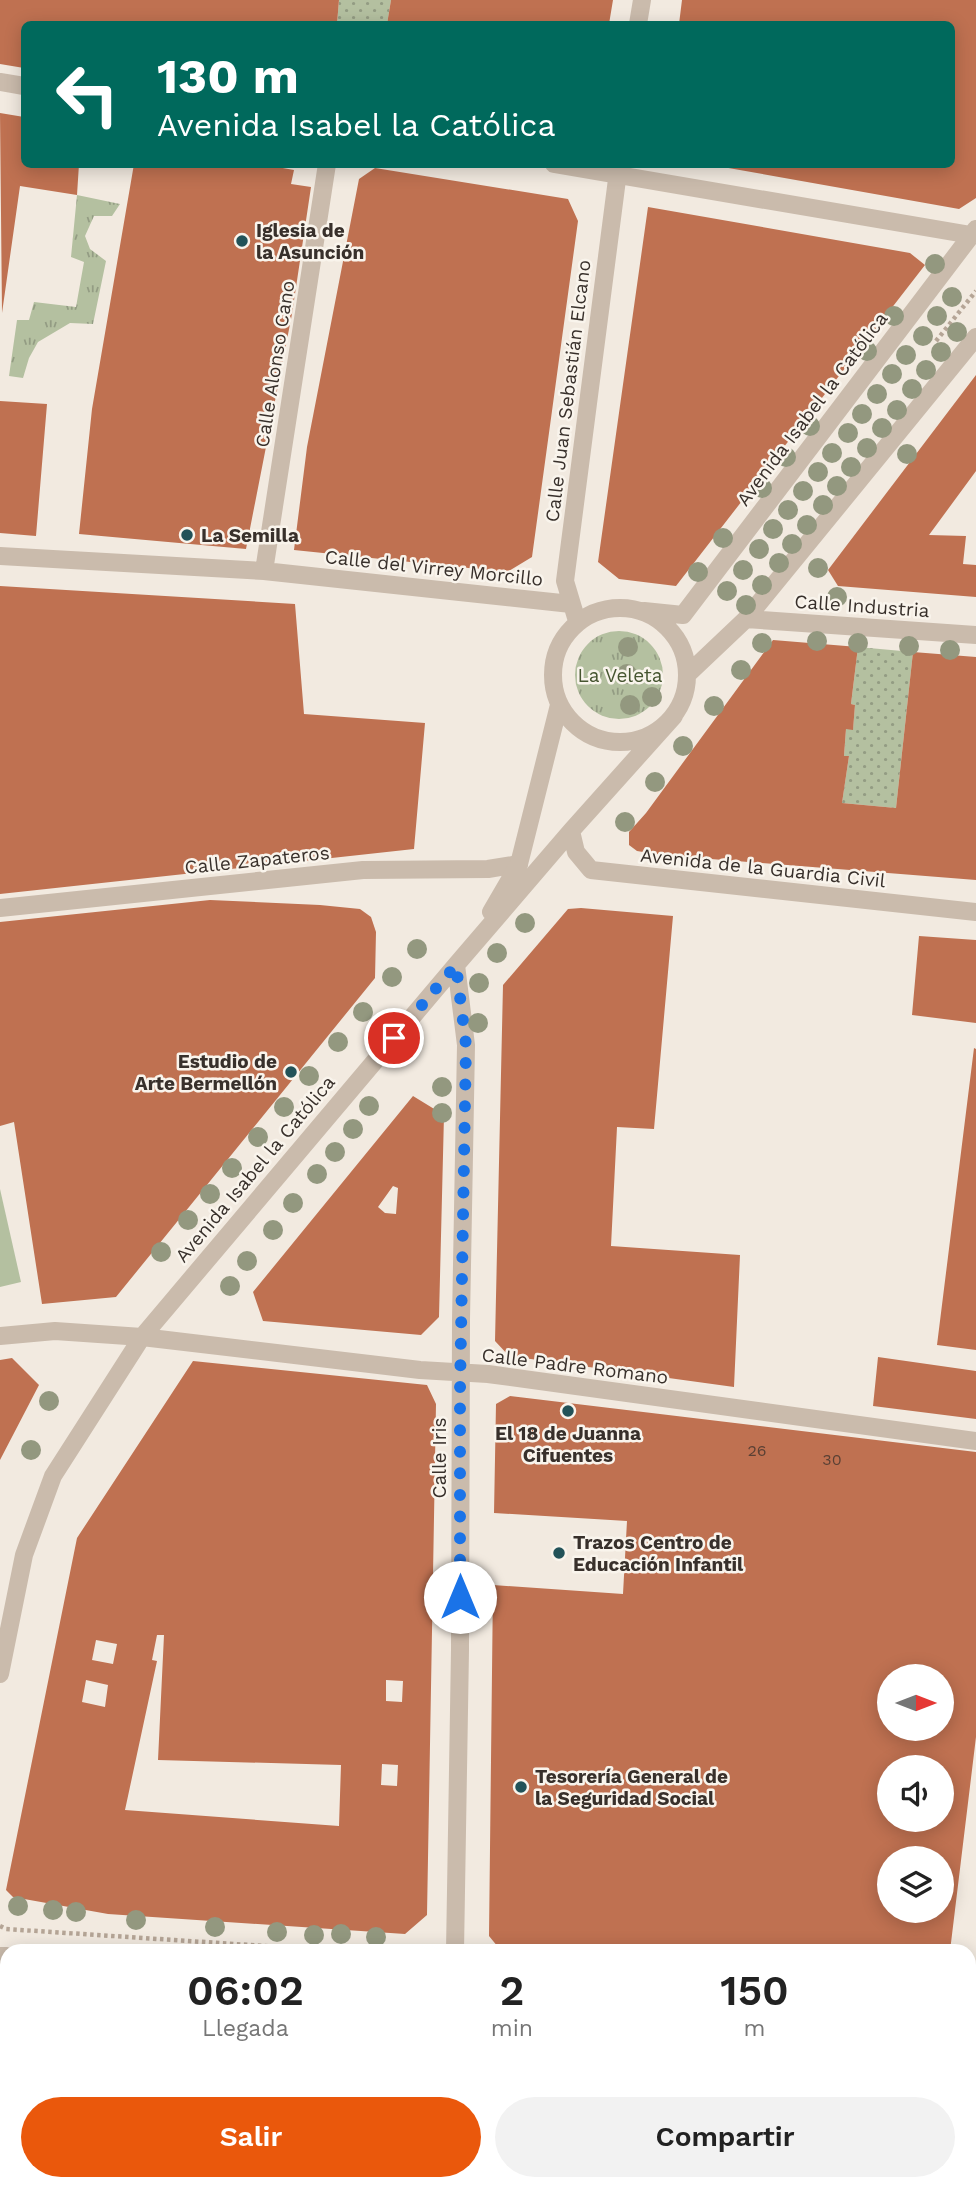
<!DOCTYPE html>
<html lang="es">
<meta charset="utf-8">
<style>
:root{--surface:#fff;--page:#f2f2f2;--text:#222;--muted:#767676;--accent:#ea580c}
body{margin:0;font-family:"Work Sans",sans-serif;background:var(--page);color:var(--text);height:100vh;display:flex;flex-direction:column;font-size:26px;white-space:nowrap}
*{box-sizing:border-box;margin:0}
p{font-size:23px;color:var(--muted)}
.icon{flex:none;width:38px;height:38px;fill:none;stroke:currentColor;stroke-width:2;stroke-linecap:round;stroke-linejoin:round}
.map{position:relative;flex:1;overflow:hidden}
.side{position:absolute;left:0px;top:1944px;width:976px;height:247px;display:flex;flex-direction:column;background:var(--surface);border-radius:21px 21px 0 0;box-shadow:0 4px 18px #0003}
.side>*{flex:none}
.guide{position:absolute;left:21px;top:21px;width:934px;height:147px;border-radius:10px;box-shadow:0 4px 18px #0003;background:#00695c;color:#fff;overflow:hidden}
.needle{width:46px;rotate:90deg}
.tools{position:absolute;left:877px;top:1664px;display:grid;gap:14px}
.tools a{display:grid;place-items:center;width:77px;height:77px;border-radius:50%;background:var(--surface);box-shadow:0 4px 18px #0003;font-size:35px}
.pin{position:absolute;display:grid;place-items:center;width:60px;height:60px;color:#fff;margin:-30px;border:4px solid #fff;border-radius:50%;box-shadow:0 2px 7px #0007}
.me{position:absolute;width:77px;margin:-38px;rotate:0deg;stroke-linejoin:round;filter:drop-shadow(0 0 5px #0008)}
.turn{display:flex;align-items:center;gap:24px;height:147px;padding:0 21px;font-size:32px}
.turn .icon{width:91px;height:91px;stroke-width:2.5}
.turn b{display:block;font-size:49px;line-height:60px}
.eta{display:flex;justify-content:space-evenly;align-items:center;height:119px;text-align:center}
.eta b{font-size:42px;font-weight:600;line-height:49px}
.primary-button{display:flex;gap:14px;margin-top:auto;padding:14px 21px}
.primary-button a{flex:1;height:80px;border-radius:42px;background:var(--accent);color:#fff;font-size:28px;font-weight:600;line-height:80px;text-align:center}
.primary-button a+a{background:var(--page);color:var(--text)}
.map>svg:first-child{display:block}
.grass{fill:url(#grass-dots)}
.park{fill:url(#park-tufts)}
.pitch{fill:#b4c0a0}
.building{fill:#bf7151;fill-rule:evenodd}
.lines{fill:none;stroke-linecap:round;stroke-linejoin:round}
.path{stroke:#b5a596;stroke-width:4.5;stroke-dasharray:3.5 3.5;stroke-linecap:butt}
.pedestrian{stroke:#cabbac;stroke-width:18}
.minor{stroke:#cabbac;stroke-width:18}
.tree{fill:#93987f}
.route{stroke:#1a73e8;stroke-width:12;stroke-dasharray:0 21.6}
.poi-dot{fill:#225258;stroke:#f9f4ec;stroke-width:2.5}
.labels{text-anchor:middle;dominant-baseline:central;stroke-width:5;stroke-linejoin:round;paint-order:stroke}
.number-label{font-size:16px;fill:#5a4034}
.poi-label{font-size:19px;font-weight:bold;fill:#38302b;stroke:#f9f4ec;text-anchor:start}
.street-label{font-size:19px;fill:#38302b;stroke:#f9f4ec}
.park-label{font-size:19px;fill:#465530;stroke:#f9f4ec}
</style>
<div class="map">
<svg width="976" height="2190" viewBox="0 0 976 2190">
<defs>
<pattern id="grass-dots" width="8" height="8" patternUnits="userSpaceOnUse" patternTransform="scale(1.75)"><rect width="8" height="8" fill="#b4c0a0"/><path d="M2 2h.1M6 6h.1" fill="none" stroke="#939c83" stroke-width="1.8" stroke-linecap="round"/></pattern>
<pattern id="park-tufts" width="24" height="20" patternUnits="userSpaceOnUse" patternTransform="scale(1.75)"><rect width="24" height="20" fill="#b4c0a0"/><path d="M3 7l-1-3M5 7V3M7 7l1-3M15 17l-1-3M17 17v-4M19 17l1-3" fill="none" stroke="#939c83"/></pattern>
</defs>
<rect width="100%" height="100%" fill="#f2eae0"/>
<path class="grass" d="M339,0H391L387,24H337Z
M858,647L913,652L896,808L842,803L849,756H844L846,729H853L855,705L851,704Z"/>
<path class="park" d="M77,195L120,204L112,216H94L85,236L90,249L106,261L93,324L70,323L38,342L29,358L23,378L9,376L17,320H29L34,302L76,307L84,262L71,257Z
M575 675a44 44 0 1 1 88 0a44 44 0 1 1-88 0Z"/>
<path class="pitch" d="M0,1189L21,1282L0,1287Z"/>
<path class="building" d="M0,0H339L337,24H24V68L0,64Z
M391,0H613L609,24H387Z
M682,0H976V198L959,209L717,166L952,164V24H679Z
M0,113L24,117V164H79L77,195L20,186L2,313Z
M134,164H260L294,170L291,184L311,187L292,314L246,549L79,534L92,409Z
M375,168L568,199L578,221L532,557L507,572L294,550L307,447L359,179Z
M648,207L910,253L925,265L676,586L619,579L598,562Z
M976,375V471L929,535L966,536L963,564L976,565V597L838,586L828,570Z
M0,401L47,404L36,536L0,533Z
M0,586L295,604L304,714L425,723L414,849L0,894Z
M773,640L858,647L851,704L855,705L853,730L846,729L844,756H849L842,803L896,808L913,652L976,657V880L661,855L637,851L629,845V832L646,813Z
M210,900L320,905L360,909L371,917L376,932L375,978L116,1297L42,1304L14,1122L0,1126V922Z
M581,908L673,916L654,1129L617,1127L611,1246L740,1255L734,1387L509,1356L495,1341L503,985L568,909Z
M919,936L976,940V1023L912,1015Z
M974,1048L976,1049V1350L937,1345Z
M413,1096L444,1115L439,1317L421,1335L263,1321L253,1292ZM393,1186L398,1188L396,1214L385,1213L378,1207Z
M878,1357L976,1371V1419L873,1406Z
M12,1358L39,1385L0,1460V1360Z
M193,1361L427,1385L436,1404L427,1915L405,1934L108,1914L13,1897L6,1890L77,1538ZM157,1635H164L158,1760L341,1765L339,1826L125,1810L157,1661L152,1660ZM96,1640L117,1644L113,1664L92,1660ZM86,1680L108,1685L105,1707L82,1702ZM386,1680L403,1681L402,1702L386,1701ZM382,1764L398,1765L397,1786L381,1785Z
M510,1396L976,1452V1737L950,1951H526L498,1947L489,1936L493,1585L623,1594L627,1521L494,1513L496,1404ZM889,1676H942V1729H889ZM889,1768H942V1820H889ZM889,1858H942V1911H889Z
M0,1983H7V2184H386L384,2190H0Z
M455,2184H919L918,2190H454Z"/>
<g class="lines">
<path class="path" d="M936,341L976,291
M0,1926L6,1929L341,1951"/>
<path class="pedestrian" d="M0,908L363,870L488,869L519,864"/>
<path class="minor" d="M638,24L642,0
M0,82L24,86
M554,164L971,235
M0,556L264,571L571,604
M264,571L327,164
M553 675a67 67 0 1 1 134 0a67 67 0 1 1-134 0Z
M644,611L683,615L976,229
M746,619L976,635
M577,621L565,581L619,164
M689,673L746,619L976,337
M571,831L576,852L591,870L976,912
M491,912L519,864L559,705
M0,1336L55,1331L142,1337L420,1370L488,1374L976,1441
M0,1674L24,1555L53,1476L142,1337L456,965L571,831L674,716
M455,1951L460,1650L461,1320L466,1045L456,965
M0,1956H7
M970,2034L976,1978
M970,2052L976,2053
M426,2190L427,2184
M951,2190V2184"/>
</g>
<g class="tree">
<circle cx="935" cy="264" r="10"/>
<circle cx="952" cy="297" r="10"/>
<circle cx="894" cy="316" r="10"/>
<circle cx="937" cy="316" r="10"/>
<circle cx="957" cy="332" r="10"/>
<circle cx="923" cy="336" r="10"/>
<circle cx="867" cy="351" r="10"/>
<circle cx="941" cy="352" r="10"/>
<circle cx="906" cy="355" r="10"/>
<circle cx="926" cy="370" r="10"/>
<circle cx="892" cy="374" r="10"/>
<circle cx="912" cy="389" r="10"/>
<circle cx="877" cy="394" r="10"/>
<circle cx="897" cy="410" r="10"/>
<circle cx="862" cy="414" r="10"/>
<circle cx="810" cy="426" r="10"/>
<circle cx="882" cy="428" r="10"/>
<circle cx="848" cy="433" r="10"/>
<circle cx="867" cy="448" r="10"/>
<circle cx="832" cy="453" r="10"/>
<circle cx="907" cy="454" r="10"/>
<circle cx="786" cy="457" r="10"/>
<circle cx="851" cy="467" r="10"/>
<circle cx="818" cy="472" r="10"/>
<circle cx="837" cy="486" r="10"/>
<circle cx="762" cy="488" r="10"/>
<circle cx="803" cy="491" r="10"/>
<circle cx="823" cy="505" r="10"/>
<circle cx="788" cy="510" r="10"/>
<circle cx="807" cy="525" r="10"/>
<circle cx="773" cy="529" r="10"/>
<circle cx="723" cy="538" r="10"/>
<circle cx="792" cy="544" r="10"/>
<circle cx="759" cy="549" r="10"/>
<circle cx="779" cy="563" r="10"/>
<circle cx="818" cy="568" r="10"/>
<circle cx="743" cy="570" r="10"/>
<circle cx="698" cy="572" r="10"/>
<circle cx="762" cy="585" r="10"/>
<circle cx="727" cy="591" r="10"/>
<circle cx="837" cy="597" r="10"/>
<circle cx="746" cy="605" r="10"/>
<circle cx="817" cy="641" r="10"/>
<circle cx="762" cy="643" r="10"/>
<circle cx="858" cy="643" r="10"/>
<circle cx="909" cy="646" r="10"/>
<circle cx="628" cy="647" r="10"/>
<circle cx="950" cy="650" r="10"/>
<circle cx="741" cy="670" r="10"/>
<circle cx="627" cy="674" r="10"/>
<circle cx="652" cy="697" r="10"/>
<circle cx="630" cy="705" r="10"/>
<circle cx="714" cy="706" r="10"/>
<circle cx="683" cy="746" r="10"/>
<circle cx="655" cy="782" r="10"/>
<circle cx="625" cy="822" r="10"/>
<circle cx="525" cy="923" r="10"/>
<circle cx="417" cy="949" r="10"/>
<circle cx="497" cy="953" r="10"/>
<circle cx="392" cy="977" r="10"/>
<circle cx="479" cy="983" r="10"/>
<circle cx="363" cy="1012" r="10"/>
<circle cx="478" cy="1023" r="10"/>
<circle cx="338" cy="1042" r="10"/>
<circle cx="309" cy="1076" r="10"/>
<circle cx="442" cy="1087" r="10"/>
<circle cx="369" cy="1106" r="10"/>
<circle cx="284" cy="1107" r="10"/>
<circle cx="442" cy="1113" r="10"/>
<circle cx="353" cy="1129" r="10"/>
<circle cx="258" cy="1137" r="10"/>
<circle cx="335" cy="1152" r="10"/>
<circle cx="232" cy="1168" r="10"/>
<circle cx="317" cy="1174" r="10"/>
<circle cx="210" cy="1194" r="10"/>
<circle cx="293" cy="1203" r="10"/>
<circle cx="188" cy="1220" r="10"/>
<circle cx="273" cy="1230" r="10"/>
<circle cx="161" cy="1252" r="10"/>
<circle cx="247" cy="1261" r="10"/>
<circle cx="230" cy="1286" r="10"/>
<circle cx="49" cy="1401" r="10"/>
<circle cx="31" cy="1450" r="10"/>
<circle cx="18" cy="1906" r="10"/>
<circle cx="53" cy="1910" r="10"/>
<circle cx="76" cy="1912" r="10"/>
<circle cx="136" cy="1920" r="10"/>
<circle cx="215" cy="1927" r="10"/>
<circle cx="277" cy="1932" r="10"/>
<circle cx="341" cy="1934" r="10"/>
<circle cx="314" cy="1935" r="10"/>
<circle cx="376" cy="1937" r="10"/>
</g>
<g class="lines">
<path class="route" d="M394,1038L456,965L466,1045L460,1391V1597"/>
</g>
<g class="poi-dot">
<circle cx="242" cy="241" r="7"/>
<circle cx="187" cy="535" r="7"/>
<circle cx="291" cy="1072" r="7"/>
<circle cx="568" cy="1411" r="7"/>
<circle cx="559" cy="1553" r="7"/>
<circle cx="521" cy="1787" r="7"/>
</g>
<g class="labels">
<g class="number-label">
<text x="757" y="1450">26</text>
<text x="832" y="1459">30</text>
</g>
<g class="poi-label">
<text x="256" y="230">Iglesia de<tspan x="256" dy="22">la Asunción</tspan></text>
<text x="201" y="535">La Semilla</text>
<text x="277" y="1061" text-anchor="end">Estudio de<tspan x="277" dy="22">Arte Bermellón</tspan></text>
<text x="568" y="1433" text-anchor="middle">El 18 de Juanna<tspan x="568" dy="22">Cifuentes</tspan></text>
<text x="573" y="1542">Trazos Centro de<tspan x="573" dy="22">Educación Infantil</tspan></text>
<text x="535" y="1776">Tesorería General de<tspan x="535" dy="22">la Seguridad Social</tspan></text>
</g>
<g class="street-label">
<text transform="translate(275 364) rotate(-81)">Calle Alonso Cano</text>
<text transform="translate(568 391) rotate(-83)">Calle Juan Sebastián Elcano</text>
<text transform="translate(812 409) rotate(-53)">Avenida Isabel la Católica</text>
<text transform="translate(434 568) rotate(6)">Calle del Virrey Morcillo</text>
<text transform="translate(862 606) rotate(4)">Calle Industria</text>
<text transform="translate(257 860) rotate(-6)">Calle Zapateros</text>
<text transform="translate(763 868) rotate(6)">Avenida de la Guardia Civil</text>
<text transform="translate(255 1169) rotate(-50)">Avenida Isabel la Católica</text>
<text transform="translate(575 1366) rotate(7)">Calle Padre Romano</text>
<text transform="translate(439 1458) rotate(-90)">Calle Iris</text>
</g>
<g class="park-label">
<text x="620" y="675">La Veleta</text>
</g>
</g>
</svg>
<div class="tools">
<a><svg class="needle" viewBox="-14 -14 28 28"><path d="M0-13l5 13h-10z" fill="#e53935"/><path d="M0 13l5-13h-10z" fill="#767676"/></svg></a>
<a><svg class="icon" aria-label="sound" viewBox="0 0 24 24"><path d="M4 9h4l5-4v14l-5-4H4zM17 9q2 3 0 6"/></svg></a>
<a><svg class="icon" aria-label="layers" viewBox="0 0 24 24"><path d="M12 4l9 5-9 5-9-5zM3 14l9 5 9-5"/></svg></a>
</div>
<div class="pin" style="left:394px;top:1038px;background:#d93025"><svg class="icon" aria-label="arrive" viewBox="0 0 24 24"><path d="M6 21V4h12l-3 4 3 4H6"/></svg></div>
<svg class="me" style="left:460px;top:1597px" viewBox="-20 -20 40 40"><circle r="19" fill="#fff"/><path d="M0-13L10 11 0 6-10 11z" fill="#1a73e8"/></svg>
<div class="guide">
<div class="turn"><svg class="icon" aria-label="left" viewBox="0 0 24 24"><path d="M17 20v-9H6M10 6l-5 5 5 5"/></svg><div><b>130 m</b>Avenida Isabel la Católica</div></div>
</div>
<section class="side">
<div class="eta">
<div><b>06:02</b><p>Llegada</p></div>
<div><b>2</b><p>min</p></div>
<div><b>150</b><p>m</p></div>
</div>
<div class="primary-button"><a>Salir</a><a>Compartir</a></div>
</section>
</div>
